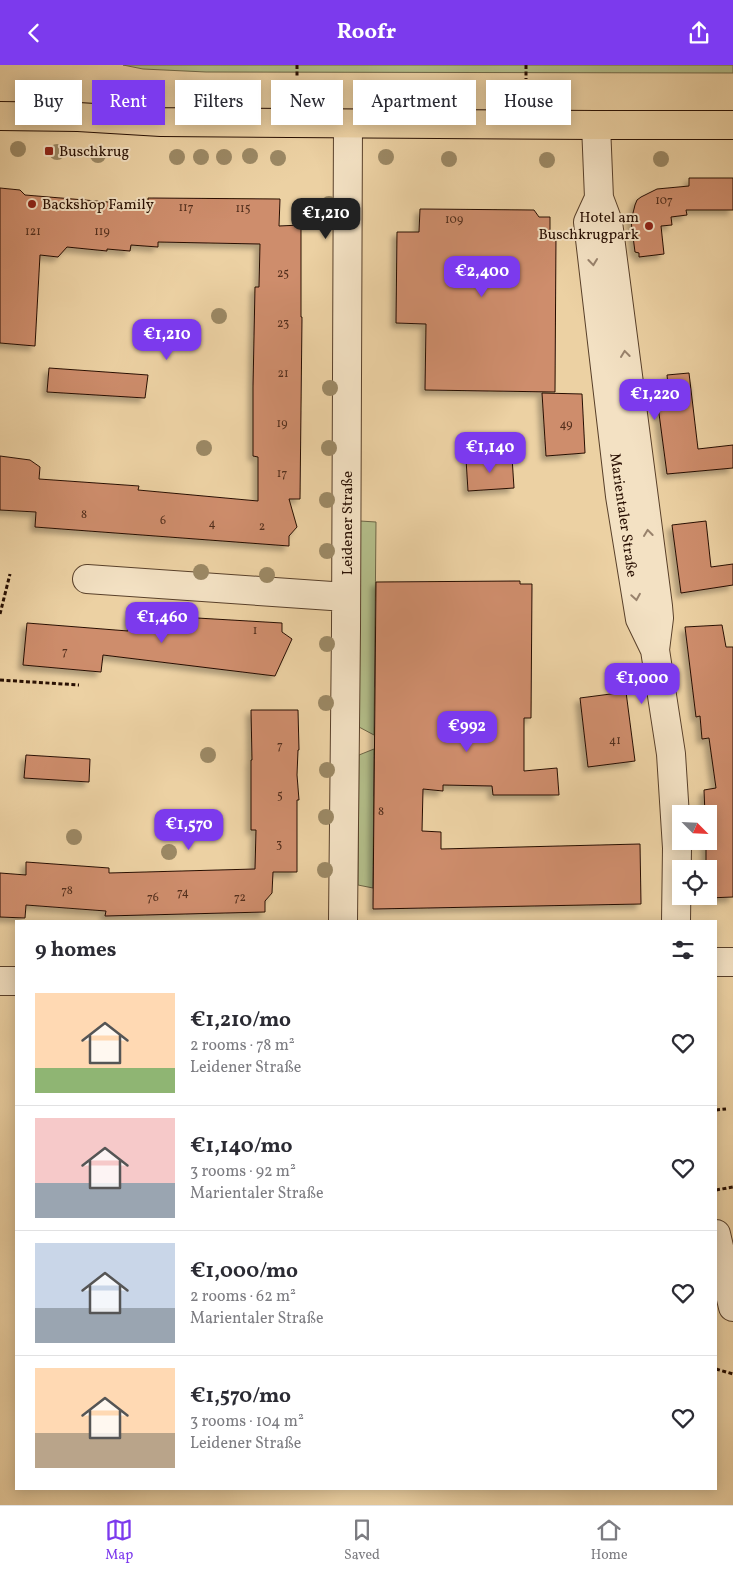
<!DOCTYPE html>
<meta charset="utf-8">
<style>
body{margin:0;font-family:Vollkorn,serif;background:#f7f7f7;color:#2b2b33;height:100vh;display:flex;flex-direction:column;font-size:19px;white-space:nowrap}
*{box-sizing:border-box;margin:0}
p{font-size:16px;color:#7c7c81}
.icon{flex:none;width:28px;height:28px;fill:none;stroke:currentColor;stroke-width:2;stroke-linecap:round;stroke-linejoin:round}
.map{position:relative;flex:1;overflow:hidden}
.side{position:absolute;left:15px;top:855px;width:702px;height:570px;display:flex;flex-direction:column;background:#fff;border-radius:0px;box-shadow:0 2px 12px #0003}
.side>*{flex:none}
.hud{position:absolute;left:15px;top:15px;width:704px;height:45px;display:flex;gap:10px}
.needle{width:32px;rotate:114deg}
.buttons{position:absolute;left:672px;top:740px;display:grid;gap:10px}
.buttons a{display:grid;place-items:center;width:45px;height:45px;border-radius:0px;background:#fff;box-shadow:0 2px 12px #0003;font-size:25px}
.price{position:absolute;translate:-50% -42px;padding:0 11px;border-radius:10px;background:#7c3aed;color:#fff;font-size:16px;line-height:32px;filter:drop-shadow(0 1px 2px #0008)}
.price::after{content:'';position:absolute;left:50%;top:30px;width:15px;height:11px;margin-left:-8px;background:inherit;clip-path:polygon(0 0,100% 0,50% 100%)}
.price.selected{background:#222;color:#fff}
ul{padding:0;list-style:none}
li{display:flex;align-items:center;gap:15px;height:125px;padding:0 20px}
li+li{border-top:1px solid #e1e1e2}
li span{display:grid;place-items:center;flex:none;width:140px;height:100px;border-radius:0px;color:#555}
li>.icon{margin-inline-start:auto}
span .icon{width:60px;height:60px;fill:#fffc;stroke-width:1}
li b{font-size:21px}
h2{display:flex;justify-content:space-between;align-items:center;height:60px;padding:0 20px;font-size:21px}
.pill{padding:0 18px;border-radius:0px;background:#fff;box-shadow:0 2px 12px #0003;font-size:18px;line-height:45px}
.pill.selected{background:#7c3aed;color:#fff}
header{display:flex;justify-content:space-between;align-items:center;height:65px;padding:0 20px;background:#7c3aed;color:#fff;font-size:22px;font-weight:700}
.menu{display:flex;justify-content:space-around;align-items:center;height:70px;border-top:1px solid #e1e1e2;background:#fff;font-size:14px;color:#7c7c81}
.menu a{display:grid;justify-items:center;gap:2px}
.menu .selected{color:#7c3aed}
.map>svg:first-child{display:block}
.green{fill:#b3bd89;stroke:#6e6646}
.building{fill:#ce8d6c;stroke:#280f02;filter:url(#shadow)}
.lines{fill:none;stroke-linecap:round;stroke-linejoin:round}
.minor-casing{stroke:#59402a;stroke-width:30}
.major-casing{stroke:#280f02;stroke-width:30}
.path{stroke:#280f02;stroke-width:3;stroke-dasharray:4 2.5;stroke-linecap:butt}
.minor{stroke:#f3e1c3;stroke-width:28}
.major{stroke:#ecd1a3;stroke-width:28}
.tree{fill:#9b8864}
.oneway{stroke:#98826c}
.poi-dot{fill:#8f2418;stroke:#f3e1c3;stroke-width:2}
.labels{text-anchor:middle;stroke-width:4;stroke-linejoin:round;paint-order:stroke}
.number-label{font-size:12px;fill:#522e1c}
.poi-label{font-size:15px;fill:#280f02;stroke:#f3e1c3;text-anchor:start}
.street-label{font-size:15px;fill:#280f02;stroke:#f3e1c3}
</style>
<header><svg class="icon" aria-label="back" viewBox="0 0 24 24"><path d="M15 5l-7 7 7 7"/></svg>Roofr<svg class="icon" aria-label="share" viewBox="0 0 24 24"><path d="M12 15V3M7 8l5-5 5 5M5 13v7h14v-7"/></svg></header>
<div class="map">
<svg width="733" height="1440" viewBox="0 0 733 1440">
<defs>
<filter id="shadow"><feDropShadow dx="-4.5" dy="4.5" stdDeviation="2.5" flood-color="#0004"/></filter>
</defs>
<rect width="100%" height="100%" fill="#ecd1a3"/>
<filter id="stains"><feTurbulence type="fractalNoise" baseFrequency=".004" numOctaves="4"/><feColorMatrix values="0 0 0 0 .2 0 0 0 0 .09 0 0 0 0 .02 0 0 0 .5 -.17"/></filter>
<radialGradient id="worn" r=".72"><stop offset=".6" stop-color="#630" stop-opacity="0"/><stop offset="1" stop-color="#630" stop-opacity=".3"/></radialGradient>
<path class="green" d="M123,0h610v8l-527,-1 -63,-3z
M360,456l16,1 -2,213 -15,-8z
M374,684l-1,139 -15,-3 1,-130z"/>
<path class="building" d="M689,113h44v32h-47l1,5 -16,2 1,8 -11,1 3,28 -25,3v-4l-4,-1 -4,-31 4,-16 2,-5 4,-3 16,-8 32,-3z
M0,123l20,2 5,5 107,9v-3l16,1v-4l132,1 -1,27 22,-1v92h1l-2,182h-11l8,28 -8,9v10l-254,-19 1,-15 -36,-2v-54l30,4 10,7 -1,12 100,7 -1,4 120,11v-44l-5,-1v-69l2,-100h4l1,-43 -102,-2v5l-27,-2 -1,6 -23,-2v2l-40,-4 -9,10 -18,-2 -5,91 -35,-3z
M420,144l114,1 5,7h11v16h6l-1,159 -130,-2 1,-66 -30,-1 1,-91h22z
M49,303l99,7 -3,23 -98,-6z
M689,308l9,76 35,-4v23l-66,6 -9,-68 12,-1 -3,-30z
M542,328l40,1 3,59 -39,3z
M512,392l2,31 -46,3 -2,-32z
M706,456l5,46 22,-3v21l-52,8 -9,-68z
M520,516v3h12l-1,134h-7v53l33,-3 2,27h-66l-1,-9 -49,-1v6l-20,-2 -1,42 19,1v17l199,-5 1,60 -268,5 3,-327z
M129,547l51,5 102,6v9l10,7 -17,37 -172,-21 -2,17 -78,-7 4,-42 101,8z
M722,560l4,22h7v250l-26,1 2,-2v-27h-3v-28h3v-27h-4l-1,-24 12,-2 -7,-50 -7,1 -2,-23 -4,1 -11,-90z
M626,627l9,69 -47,6 -8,-69z
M251,645h47l1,40h-1l-1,25 2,25h-2v72h-24l-1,21 -7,8v11l-160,4 1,-5 -80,-6 -1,13 -25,-1v-44l26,2v-13l83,6v5l146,-4 1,-39h-5v-70h1z
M26,690l64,4 -1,23 -65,-4z"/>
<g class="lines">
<g class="minor-casing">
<path id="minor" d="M596,60l3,73 9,24 50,384 1,12 -4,32 16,104 6,94 -1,73
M599,133l-11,24 32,274 20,123 15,31
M87,514l259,18
M343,856l3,-292 2,-505
M716,897h17
M0,916h16
M716,1169l17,73"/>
</g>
<g class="major-casing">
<path id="major" d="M0,51l78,1 83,5 435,3h137"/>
</g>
<path class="path" d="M297,0v13
M526,0v14
M0,549l10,-40
M0,615l79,5
M716,1045l10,-1
M716,1125l17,-3
M716,1304l17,5"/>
<use href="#minor" class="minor"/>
<use href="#major" class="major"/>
</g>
<g class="tree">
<circle cx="18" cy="84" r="8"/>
<circle cx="57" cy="87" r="8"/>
<circle cx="98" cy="90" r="8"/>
<circle cx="250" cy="91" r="8"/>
<circle cx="177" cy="92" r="8"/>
<circle cx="201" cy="92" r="8"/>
<circle cx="224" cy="92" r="8"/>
<circle cx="386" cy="92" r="8"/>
<circle cx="278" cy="93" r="8"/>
<circle cx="449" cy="94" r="8"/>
<circle cx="661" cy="94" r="8"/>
<circle cx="547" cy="95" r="8"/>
<circle cx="329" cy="139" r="8"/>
<circle cx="219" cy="251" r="8"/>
<circle cx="330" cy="323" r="8"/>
<circle cx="204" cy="383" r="8"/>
<circle cx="329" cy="383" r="8"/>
<circle cx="327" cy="435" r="8"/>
<circle cx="327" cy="486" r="8"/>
<circle cx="201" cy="507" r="8"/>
<circle cx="267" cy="510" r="8"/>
<circle cx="327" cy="579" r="8"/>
<circle cx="326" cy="638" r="8"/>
<circle cx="208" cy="690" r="8"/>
<circle cx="327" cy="705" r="8"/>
<circle cx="326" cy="752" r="8"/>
<circle cx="74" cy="772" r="8"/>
<circle cx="169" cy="787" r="8"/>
<circle cx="325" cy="805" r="8"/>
</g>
<defs><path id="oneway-chevron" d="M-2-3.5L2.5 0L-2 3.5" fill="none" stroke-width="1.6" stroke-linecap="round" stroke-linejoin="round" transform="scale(1.25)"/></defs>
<g class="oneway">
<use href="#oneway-chevron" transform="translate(593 197) rotate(84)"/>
<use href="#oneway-chevron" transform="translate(625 289) rotate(-97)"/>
<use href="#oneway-chevron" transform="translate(648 468) rotate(-97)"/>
<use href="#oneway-chevron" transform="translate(636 532) rotate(81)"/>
</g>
<g class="poi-dot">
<rect x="44" y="81" width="10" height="10" rx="2.5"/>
<circle cx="32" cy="139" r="5"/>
<circle cx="649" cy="161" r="5"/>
</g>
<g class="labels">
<g class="number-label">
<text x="664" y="139">107</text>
<text x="186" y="146">117</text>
<text x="243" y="147">115</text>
<text x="454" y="158">109</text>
<text x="33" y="170">121</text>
<text x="102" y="170">119</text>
<text x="283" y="212">25</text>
<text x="283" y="262">23</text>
<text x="283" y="312">21</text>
<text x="282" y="362">19</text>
<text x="566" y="363">49</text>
<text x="282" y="412">17</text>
<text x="84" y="453">8</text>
<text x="163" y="459">6</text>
<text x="212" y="462">4</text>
<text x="262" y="465">2</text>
<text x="255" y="569">1</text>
<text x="65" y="590">7</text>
<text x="615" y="679">41</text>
<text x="280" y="684">7</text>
<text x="280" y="734">5</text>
<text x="381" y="750">8</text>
<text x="279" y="783">3</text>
<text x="67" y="829">78</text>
<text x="183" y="831">74</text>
<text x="153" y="836">76</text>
<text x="240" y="836">72</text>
</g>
<g class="poi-label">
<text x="59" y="91">Buschkrug</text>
<text x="42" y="144">Backshop Family</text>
<text x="639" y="157" text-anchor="end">Hotel am<tspan x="639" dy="17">Buschkrugpark</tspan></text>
</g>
<g class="street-label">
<text transform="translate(624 450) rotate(82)" y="5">Marientaler Straße</text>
<text transform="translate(347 458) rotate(-90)" y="5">Leidener Straße</text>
</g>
</g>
<rect width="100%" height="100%" filter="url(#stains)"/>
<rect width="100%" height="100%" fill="url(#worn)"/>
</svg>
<div class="buttons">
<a><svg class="needle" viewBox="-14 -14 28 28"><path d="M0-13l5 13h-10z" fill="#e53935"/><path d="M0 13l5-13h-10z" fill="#7c7c81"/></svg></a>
<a><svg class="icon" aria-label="locate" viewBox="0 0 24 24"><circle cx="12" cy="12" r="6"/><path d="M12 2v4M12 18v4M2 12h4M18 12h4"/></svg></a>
</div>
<b class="price selected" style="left:326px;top:175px">€1,210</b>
<b class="price" style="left:482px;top:233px">€2,400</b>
<b class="price" style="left:167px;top:296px">€1,210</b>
<b class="price" style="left:655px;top:356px">€1,220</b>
<b class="price" style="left:490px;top:409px">€1,140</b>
<b class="price" style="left:162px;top:579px">€1,460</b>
<b class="price" style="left:642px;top:640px">€1,000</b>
<b class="price" style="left:467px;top:688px">€992</b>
<b class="price" style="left:189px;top:786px">€1,570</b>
<div class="hud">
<a class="pill">Buy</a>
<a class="pill selected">Rent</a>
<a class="pill">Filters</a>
<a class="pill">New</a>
<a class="pill">Apartment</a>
<a class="pill">House</a>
</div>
<section class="side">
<h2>9 homes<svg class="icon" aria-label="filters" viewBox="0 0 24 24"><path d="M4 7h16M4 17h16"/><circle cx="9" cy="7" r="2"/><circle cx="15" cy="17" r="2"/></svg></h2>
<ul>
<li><span style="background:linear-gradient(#ffd9b3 75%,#8fb573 0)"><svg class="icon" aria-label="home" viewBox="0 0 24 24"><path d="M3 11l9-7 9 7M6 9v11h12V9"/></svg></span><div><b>€1,210/mo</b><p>2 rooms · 78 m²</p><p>Leidener Straße</p></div><svg class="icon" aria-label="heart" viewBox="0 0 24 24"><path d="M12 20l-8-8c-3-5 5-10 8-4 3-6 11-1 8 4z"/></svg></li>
<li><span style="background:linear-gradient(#f6c9c9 65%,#9aa5b1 0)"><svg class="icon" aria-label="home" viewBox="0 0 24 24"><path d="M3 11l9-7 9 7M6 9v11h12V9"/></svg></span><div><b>€1,140/mo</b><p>3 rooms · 92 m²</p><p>Marientaler Straße</p></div><svg class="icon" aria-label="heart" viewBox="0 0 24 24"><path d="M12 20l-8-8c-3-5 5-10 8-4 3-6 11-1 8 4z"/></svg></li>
<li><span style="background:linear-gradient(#c9d6e8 65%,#9aa5b1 0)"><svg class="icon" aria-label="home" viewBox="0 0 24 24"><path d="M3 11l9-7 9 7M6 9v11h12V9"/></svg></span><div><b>€1,000/mo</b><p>2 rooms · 62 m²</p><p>Marientaler Straße</p></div><svg class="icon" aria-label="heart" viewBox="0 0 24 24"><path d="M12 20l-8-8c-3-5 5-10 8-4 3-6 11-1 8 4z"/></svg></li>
<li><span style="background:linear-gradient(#ffd9b3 65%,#b9a48a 0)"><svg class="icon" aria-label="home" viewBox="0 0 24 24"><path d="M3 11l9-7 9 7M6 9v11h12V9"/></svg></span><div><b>€1,570/mo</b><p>3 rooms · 104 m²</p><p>Leidener Straße</p></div><svg class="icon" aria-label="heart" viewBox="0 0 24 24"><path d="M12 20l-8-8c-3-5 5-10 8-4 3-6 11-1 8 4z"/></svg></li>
</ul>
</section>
</div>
<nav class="menu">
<a class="selected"><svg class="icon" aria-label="map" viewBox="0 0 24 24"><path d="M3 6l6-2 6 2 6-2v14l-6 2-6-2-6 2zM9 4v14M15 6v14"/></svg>Map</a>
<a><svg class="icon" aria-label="saved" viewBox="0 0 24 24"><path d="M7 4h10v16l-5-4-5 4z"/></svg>Saved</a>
<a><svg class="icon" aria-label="home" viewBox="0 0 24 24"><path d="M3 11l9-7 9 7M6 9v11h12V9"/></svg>Home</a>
</nav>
